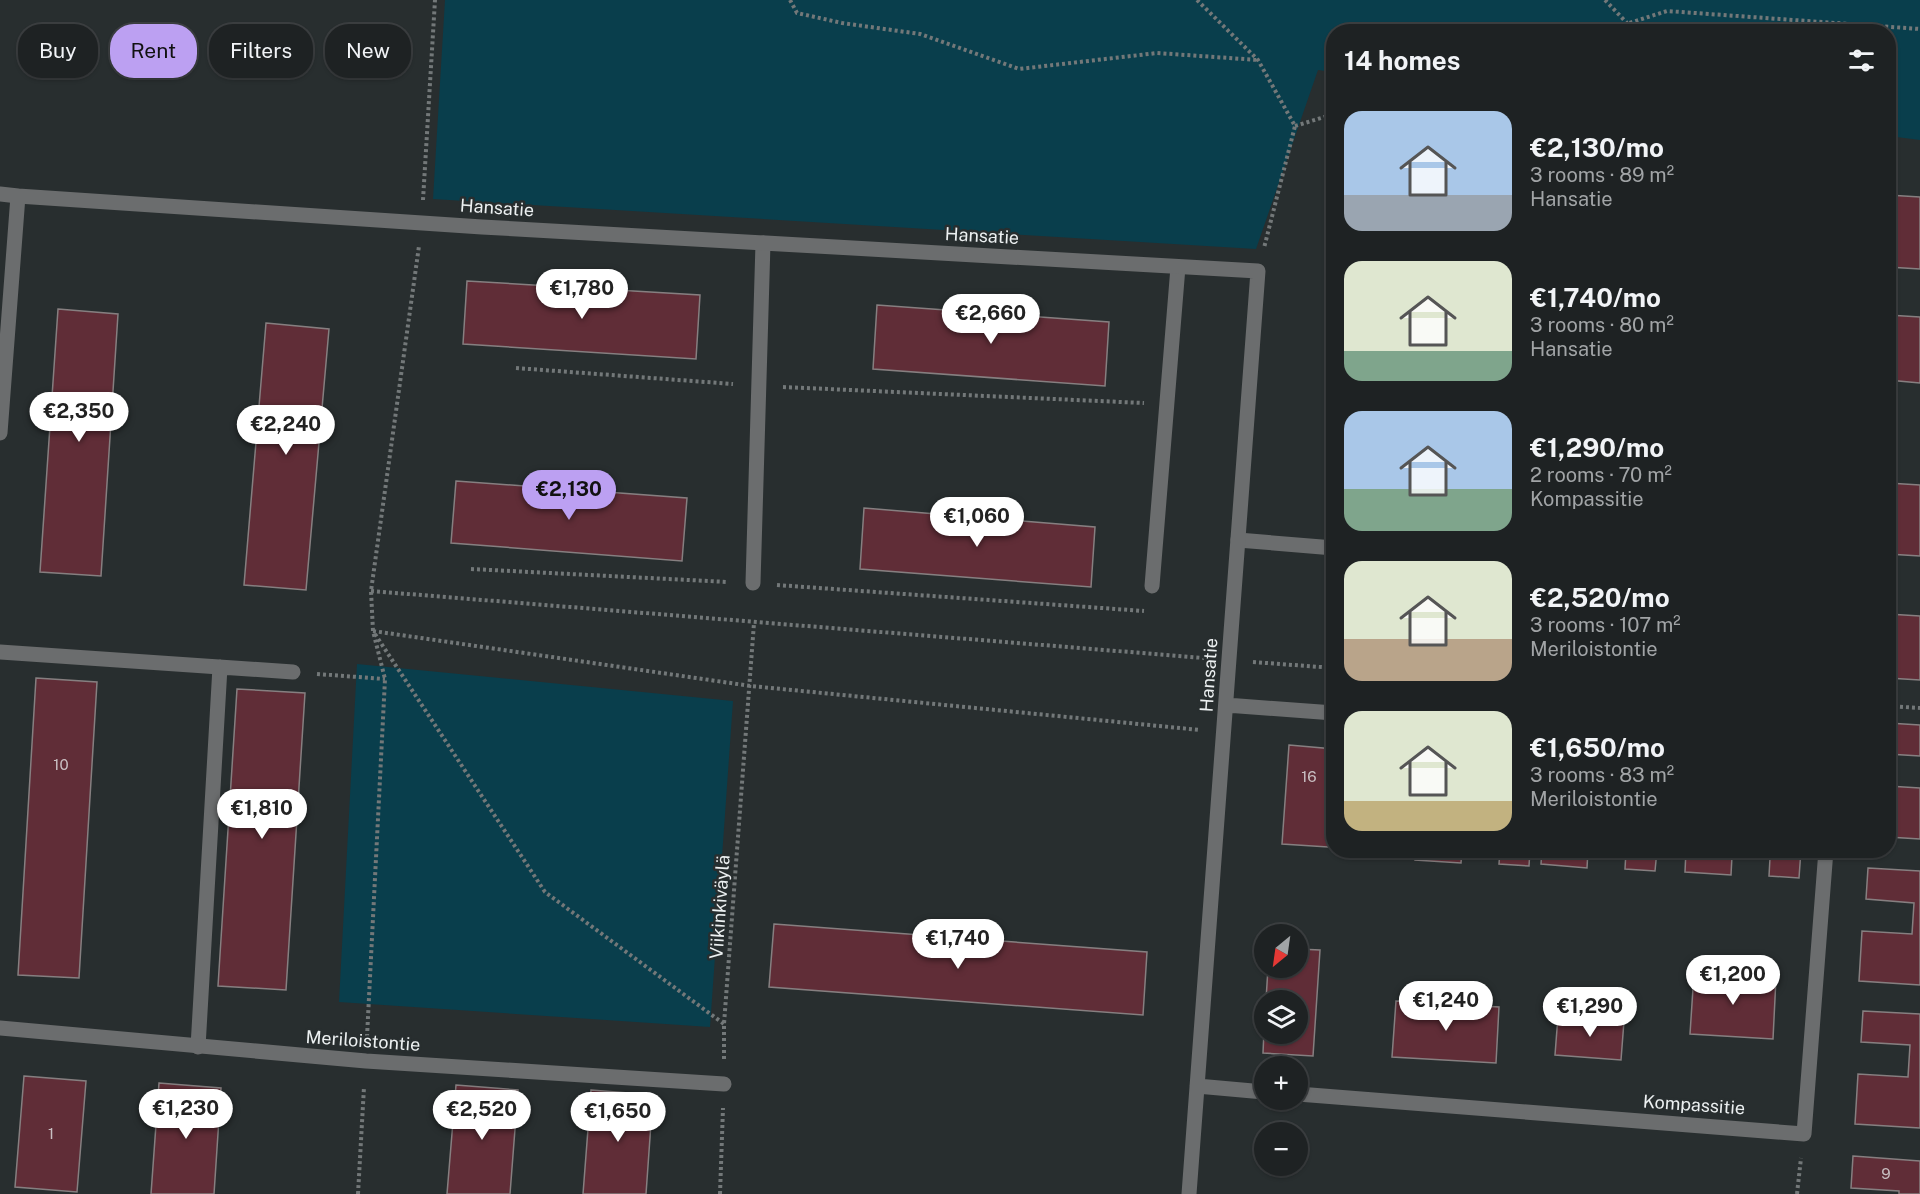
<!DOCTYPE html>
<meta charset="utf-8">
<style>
body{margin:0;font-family:"Public Sans",sans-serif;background:#262a2b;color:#f1f3f6;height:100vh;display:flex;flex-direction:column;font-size:22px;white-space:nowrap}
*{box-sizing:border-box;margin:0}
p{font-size:20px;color:#a1a4a6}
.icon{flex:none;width:33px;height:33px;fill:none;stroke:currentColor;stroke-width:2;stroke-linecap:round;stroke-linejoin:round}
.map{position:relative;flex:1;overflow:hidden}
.side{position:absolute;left:1326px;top:24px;width:570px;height:834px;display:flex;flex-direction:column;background:#1e2223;border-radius:24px;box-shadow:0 2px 4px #0004,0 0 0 2px #3c3f41}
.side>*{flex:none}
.banner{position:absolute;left:18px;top:24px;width:570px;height:54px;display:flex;gap:12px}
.needle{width:39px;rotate:209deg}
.fabs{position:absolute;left:1254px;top:924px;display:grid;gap:12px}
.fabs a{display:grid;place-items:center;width:54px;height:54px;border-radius:50%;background:#1e2223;box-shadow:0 2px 4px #0004,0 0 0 2px #3c3f41;font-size:30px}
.price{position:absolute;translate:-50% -51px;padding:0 14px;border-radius:21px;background:#fff;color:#222;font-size:20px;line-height:39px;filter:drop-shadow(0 2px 3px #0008)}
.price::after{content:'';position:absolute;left:50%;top:36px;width:18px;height:14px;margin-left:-9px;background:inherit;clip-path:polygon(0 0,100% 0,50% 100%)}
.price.current{background:#bca0f2;color:#111}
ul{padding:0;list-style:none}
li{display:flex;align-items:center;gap:18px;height:150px;padding:0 18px}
li span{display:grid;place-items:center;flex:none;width:168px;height:120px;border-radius:18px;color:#555}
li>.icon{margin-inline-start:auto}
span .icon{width:72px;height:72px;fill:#fffc;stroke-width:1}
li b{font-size:26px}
h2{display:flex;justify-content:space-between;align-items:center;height:72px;padding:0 18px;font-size:26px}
.pill{padding:0 21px;border-radius:24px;background:#1e2223;box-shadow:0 2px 4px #0004,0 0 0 2px #3c3f41;font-size:21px;line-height:54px}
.pill.current{background:#bca0f2;color:#111}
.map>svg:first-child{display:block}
.green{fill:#093e4c}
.building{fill:#602d37;stroke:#867f80;stroke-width:1.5}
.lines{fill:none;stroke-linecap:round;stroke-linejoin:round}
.path{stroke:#737879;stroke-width:4;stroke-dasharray:3 3;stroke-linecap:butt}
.service{stroke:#6b6d6e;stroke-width:15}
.minor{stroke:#6b6d6e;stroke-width:15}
.labels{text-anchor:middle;stroke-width:5;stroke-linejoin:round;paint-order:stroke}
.number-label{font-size:15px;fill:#c9bfc2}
.street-label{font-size:18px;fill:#ecf0f1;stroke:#282e2f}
</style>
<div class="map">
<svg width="1920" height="1194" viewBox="0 0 1920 1194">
<rect width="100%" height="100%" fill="#282e2f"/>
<path class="green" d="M445,0h1475v140l-31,-4 -1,-104h-554l-1,40 -15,-2 -62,179 -823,-50z
M357,664l376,37 -23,326 -371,-25z"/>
<path class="building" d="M1888,195l32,2v72l-32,-2z
M467,281l233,14 -4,64 -233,-15z
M877,305l232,17 -4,64 -232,-17z
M58,309l60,5 -17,262 -61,-4z
M1888,315l32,2v66l-32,-3z
M266,323l63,6 -23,261 -62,-5z
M456,481l231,17 -5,63 -231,-18z
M1888,483l32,2v71l-32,-2z
M864,508l231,19 -4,60 -231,-18z
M1888,614l32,2v64l-32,-2z
M36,678l61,4 -18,296 -61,-3z
M237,689l68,4 -19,297 -68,-4z
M1888,723l32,2v31l-32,-2z
M1289,745l45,4 -3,48h3v31h-5l-1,19 -46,-3z
M1888,786l32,2v51l-32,-2z
M1415,850h47l-1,13 -46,-3z
M1500,850h30l-1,16 -30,-2z
M1542,850h46l-1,18 -46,-4z
M1625,850h32l-2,21 -30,-2 1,-18z
M1686,850h115l-2,28 -30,-2 1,-18 -38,-2 -1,19 -46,-3z
M1868,868l52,3v114l-61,-4 3,-50 50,3 2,-31 -48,-4z
M774,924l373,28 -4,63 -374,-28z
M1298,949l22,1 -7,106 -50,-3 1,-22v3h34v-34h-32l2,-32h30z
M1694,973l82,5 -3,61 -83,-5z
M1396,1001l103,6 -3,56 -104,-6z
M1863,1011l57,3v114l-65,-4 3,-50 50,3 2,-32 -49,-3z
M1558,1016l66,5 -3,39 -66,-5z
M24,1076l62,5 -9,111 -62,-5z
M159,1083l62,5 -7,106h-63z
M456,1085l62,5 -8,104h-63z
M591,1090l62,5 -7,99h-63z
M1853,1156l67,5v33h-21v-3l-48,-3z"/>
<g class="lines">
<path class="path" d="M790,0l7,13 45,10 78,11 99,35 138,-16 101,7
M1197,0l61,60 37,66 -31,122
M1605,0l22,23
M1601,32l66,-21 253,18
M1295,126l39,-12
M423,200l12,-200
M516,368l217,16
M783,387l361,16
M471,569l257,13
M777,585l367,26
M371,591l833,67
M373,631l378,55 449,44
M375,634l170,258 179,132
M1253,662l81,6
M317,674l68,5
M1888,706l32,2
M367,1037l18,-358 -12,-48 -2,-40 48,-345
M724,1059v-35l30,-401
M358,1194l6,-107
M720,1194l3,-86
M1797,1194l4,-36"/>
<path class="service" d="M1238,540l96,8
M753,583l10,-340
M1152,586l26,-319
M0,652l293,20
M198,1047l22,-380"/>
<path class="minor" d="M0,194l18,2
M0,433l18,-237 464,31 776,44 -69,923
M1226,705l108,8
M0,1028l366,33 358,23
M1197,1086l67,6
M1298,1094l506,40 22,-284"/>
</g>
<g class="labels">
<g class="number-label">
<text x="61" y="770">10</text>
<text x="1309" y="782">16</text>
<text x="51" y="1139">1</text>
<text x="1886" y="1179">9</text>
</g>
<g class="street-label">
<text transform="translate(497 208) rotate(4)" y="6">Hansatie</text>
<text transform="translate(982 236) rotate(3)" y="6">Hansatie</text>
<text transform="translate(1209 675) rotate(-86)" y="6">Hansatie</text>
<text transform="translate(720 907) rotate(-86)" y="6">Viikinkiväylä</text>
<text transform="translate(363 1041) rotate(4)" y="6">Meriloistontie</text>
<text transform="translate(1694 1105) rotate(4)" y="6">Kompassitie</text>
</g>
</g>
</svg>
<div class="fabs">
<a><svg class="needle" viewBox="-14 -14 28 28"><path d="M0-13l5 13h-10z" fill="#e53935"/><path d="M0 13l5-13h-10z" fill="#a1a4a6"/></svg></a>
<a><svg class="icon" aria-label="layers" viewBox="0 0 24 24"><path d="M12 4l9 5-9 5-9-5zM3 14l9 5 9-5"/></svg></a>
<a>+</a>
<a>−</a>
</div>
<b class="price" style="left:582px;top:320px">€1,780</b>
<b class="price" style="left:991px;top:345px">€2,660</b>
<b class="price" style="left:79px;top:443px">€2,350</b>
<b class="price" style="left:286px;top:456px">€2,240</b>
<b class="price current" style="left:569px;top:521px">€2,130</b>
<b class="price" style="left:977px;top:548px">€1,060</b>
<b class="price" style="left:262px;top:840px">€1,810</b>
<b class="price" style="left:958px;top:970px">€1,740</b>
<b class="price" style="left:1733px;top:1006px">€1,200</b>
<b class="price" style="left:1446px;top:1032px">€1,240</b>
<b class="price" style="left:1590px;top:1038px">€1,290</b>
<b class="price" style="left:186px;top:1140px">€1,230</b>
<b class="price" style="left:482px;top:1141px">€2,520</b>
<b class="price" style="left:618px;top:1143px">€1,650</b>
<div class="banner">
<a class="pill">Buy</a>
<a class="pill current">Rent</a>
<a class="pill">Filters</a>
<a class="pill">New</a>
</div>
<section class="side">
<h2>14 homes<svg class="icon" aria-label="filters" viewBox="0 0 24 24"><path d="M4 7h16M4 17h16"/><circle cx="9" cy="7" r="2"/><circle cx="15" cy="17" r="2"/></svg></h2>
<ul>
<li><span style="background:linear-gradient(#a9c7e8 70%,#9aa5b1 0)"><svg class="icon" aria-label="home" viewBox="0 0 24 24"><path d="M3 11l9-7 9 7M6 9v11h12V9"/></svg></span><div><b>€2,130/mo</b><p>3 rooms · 89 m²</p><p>Hansatie</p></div></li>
<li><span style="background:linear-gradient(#dfe7d0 75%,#7fa58c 0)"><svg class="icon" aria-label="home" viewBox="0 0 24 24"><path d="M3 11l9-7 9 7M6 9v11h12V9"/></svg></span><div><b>€1,740/mo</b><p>3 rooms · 80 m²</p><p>Hansatie</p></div></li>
<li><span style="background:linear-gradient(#a9c7e8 65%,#7fa58c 0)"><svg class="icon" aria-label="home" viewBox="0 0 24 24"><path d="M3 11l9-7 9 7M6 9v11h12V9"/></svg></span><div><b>€1,290/mo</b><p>2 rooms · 70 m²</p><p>Kompassitie</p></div></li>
<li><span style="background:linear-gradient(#dfe7d0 65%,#b9a48a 0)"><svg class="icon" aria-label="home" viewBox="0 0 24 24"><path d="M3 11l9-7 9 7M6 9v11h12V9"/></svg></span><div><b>€2,520/mo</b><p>3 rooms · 107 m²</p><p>Meriloistontie</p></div></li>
<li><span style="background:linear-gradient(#dfe7d0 75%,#c2b280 0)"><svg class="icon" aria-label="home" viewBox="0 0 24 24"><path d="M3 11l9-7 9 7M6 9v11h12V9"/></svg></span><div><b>€1,650/mo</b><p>3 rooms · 83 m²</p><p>Meriloistontie</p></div></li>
</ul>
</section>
</div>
